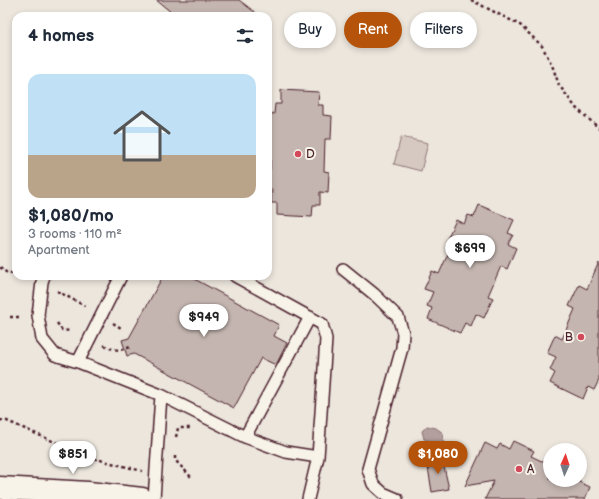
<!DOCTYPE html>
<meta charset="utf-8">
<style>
body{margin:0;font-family:"Balsamiq Sans",sans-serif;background:#f2f2f3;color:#1f2937;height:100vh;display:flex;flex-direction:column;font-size:15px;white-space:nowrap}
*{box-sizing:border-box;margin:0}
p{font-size:13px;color:#747a83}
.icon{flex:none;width:22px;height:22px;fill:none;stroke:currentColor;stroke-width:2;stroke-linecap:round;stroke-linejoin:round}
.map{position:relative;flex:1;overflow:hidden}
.sheet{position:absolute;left:12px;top:12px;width:260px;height:268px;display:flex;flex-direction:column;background:#fff;border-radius:12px;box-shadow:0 2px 6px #0003}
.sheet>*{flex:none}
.hud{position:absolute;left:284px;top:12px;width:255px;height:36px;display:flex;gap:8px}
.needle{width:26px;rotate:3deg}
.buttons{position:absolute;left:543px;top:443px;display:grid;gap:8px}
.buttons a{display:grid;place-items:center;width:44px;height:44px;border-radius:50%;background:#fff;box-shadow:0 2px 6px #0003;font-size:20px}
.price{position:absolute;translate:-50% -34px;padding:0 9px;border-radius:14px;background:#fff;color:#222;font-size:13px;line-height:26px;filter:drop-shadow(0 1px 2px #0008)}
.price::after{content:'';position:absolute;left:50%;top:24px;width:12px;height:9px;margin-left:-6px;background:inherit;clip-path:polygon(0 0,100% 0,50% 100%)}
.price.selected{background:#b45309;color:#fff}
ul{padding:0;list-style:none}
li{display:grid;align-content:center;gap:8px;height:212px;padding:0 16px}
li span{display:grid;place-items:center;height:124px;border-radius:12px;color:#555}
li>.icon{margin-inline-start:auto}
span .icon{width:72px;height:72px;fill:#fffc;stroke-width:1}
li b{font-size:17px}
h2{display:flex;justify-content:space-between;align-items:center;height:48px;padding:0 16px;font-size:17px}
.pill{padding:0 14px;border-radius:18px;background:#fff;box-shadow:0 2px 6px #0003;font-size:14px;line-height:36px}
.pill.selected{background:#b45309;color:#fff}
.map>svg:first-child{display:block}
.green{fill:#d5c9c2;stroke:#907476}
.water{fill:#b39f9d;stroke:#896c6f}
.building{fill:#c4b5b0;stroke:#4a1f2b}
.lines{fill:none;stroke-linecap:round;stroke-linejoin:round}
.service-casing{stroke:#4a1f2b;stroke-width:14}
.tertiary-casing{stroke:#4a1f2b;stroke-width:25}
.path{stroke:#4a1f2b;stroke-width:2.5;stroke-dasharray:3 3;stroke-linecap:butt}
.service{stroke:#f7f3e8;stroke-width:11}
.tertiary{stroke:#f7f3e8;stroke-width:22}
.poi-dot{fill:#d1495b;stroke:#f7f3e8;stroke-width:1.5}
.labels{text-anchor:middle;stroke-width:4;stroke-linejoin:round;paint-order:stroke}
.poi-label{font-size:12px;fill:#4a1f2b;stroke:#f7f3e8;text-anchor:start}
</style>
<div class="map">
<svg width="599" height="499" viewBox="0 0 599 499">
<rect width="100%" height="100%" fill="#ece6dd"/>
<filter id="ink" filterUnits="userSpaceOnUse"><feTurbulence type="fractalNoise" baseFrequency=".025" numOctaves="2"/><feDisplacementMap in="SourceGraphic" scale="8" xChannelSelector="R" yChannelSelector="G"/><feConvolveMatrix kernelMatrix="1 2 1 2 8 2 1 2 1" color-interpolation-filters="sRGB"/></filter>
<g filter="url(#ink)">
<path class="green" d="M401,137l27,6 -7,28 -27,-7z"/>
<path class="water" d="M427,426l9,2 7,5 1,11 -2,5h-6l-6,-8 -6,-2 -2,-8z"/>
<path class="building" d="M156,0h83l21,16h-84z
M281,90l38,2 -1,13h5v10l9,1 -1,23h-6l-1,32 5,1 -1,21 -8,-1v13h-7l-1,12 -35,-2v-12h-6l1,-14h-4v-20h2l1,-32h-3v-24l6,1 1,-10h6z
M479,205l35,15 -6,13 5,2 -5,9 8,4 -9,21 -6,-3 -13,30 5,2 -9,20 -8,-4 -5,12 -6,-3 -5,10 -32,-14 4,-11 -5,-2 6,-14 -9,-3 8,-18 7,3 13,-29 -6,-4 10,-21 8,4 4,-9 6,2z
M599,262v118l-5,10 -6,-3 -5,12 -33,-16 5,-10 -5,-3 6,-13 -9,-4 8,-18 7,4 13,-30 -6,-3 10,-21 8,4z
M163,276h26l90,49 -5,11 13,7 -11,22 -15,-7 -27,50 -100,-54 -7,2 -5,-16 7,-2z
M513,441l21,10 -3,5 19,9v15h30l-1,2 11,5 -5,12h-100l9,-18 -29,5 20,-43 12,6 3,-5 9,5z
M442,458l7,31 -17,3 -5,-31z"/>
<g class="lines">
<g class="service-casing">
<path id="service" d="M343,269l31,25 24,23 5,16 -1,15 -34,121 5,15 10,9 14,6
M44,276l-2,6 -4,33 4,24 13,16 23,7 83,33 84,42 41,15 32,5
M235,276l87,48 4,15 -8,118 -10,42
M78,362l43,-86
M245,437l65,-120
M154,499l7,-104"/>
</g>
<g class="tertiary-casing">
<path id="tertiary" d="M0,488l88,5 54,6"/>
</g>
<path class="path" d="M471,0l49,25 22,21 10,19 7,20 17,23 23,20
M0,267l7,6h9
M57,291l28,15
M10,317h12
M57,323l5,7 9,1
M113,323l8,5
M104,345c9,6 19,6 28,1
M0,420l7,1 82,36 53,14
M176,437l2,-9h12
M175,456v4l16,17"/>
<use href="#service" class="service"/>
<use href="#tertiary" class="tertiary"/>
</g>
</g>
<g class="poi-dot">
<circle cx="298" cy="154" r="4"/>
<circle cx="581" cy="337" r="4"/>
<circle cx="519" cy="469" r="4"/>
</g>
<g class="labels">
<g class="poi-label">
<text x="306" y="158">D</text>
<text x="573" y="341" text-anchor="end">B</text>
<text x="527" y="473">A</text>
</g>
</g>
</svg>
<div class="buttons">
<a><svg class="needle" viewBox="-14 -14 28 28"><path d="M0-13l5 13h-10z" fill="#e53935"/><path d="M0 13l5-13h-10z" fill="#747a83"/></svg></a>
</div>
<b class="price" style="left:470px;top:269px">$699</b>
<b class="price" style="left:204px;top:338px">$949</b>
<b class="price" style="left:73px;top:475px">$851</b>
<b class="price selected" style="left:438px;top:475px">$1,080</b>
<div class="hud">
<a class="pill">Buy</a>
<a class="pill selected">Rent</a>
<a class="pill">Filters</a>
</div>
<section class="sheet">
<h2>4 homes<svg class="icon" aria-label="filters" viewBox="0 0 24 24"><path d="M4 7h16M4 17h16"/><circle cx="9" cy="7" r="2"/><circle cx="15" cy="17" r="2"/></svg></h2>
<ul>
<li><span style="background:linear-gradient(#bfe0f5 65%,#b9a48a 0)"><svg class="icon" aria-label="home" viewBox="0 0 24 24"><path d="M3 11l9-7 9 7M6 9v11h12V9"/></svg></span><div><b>$1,080/mo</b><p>3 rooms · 110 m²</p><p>Apartment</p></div></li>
</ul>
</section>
</div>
